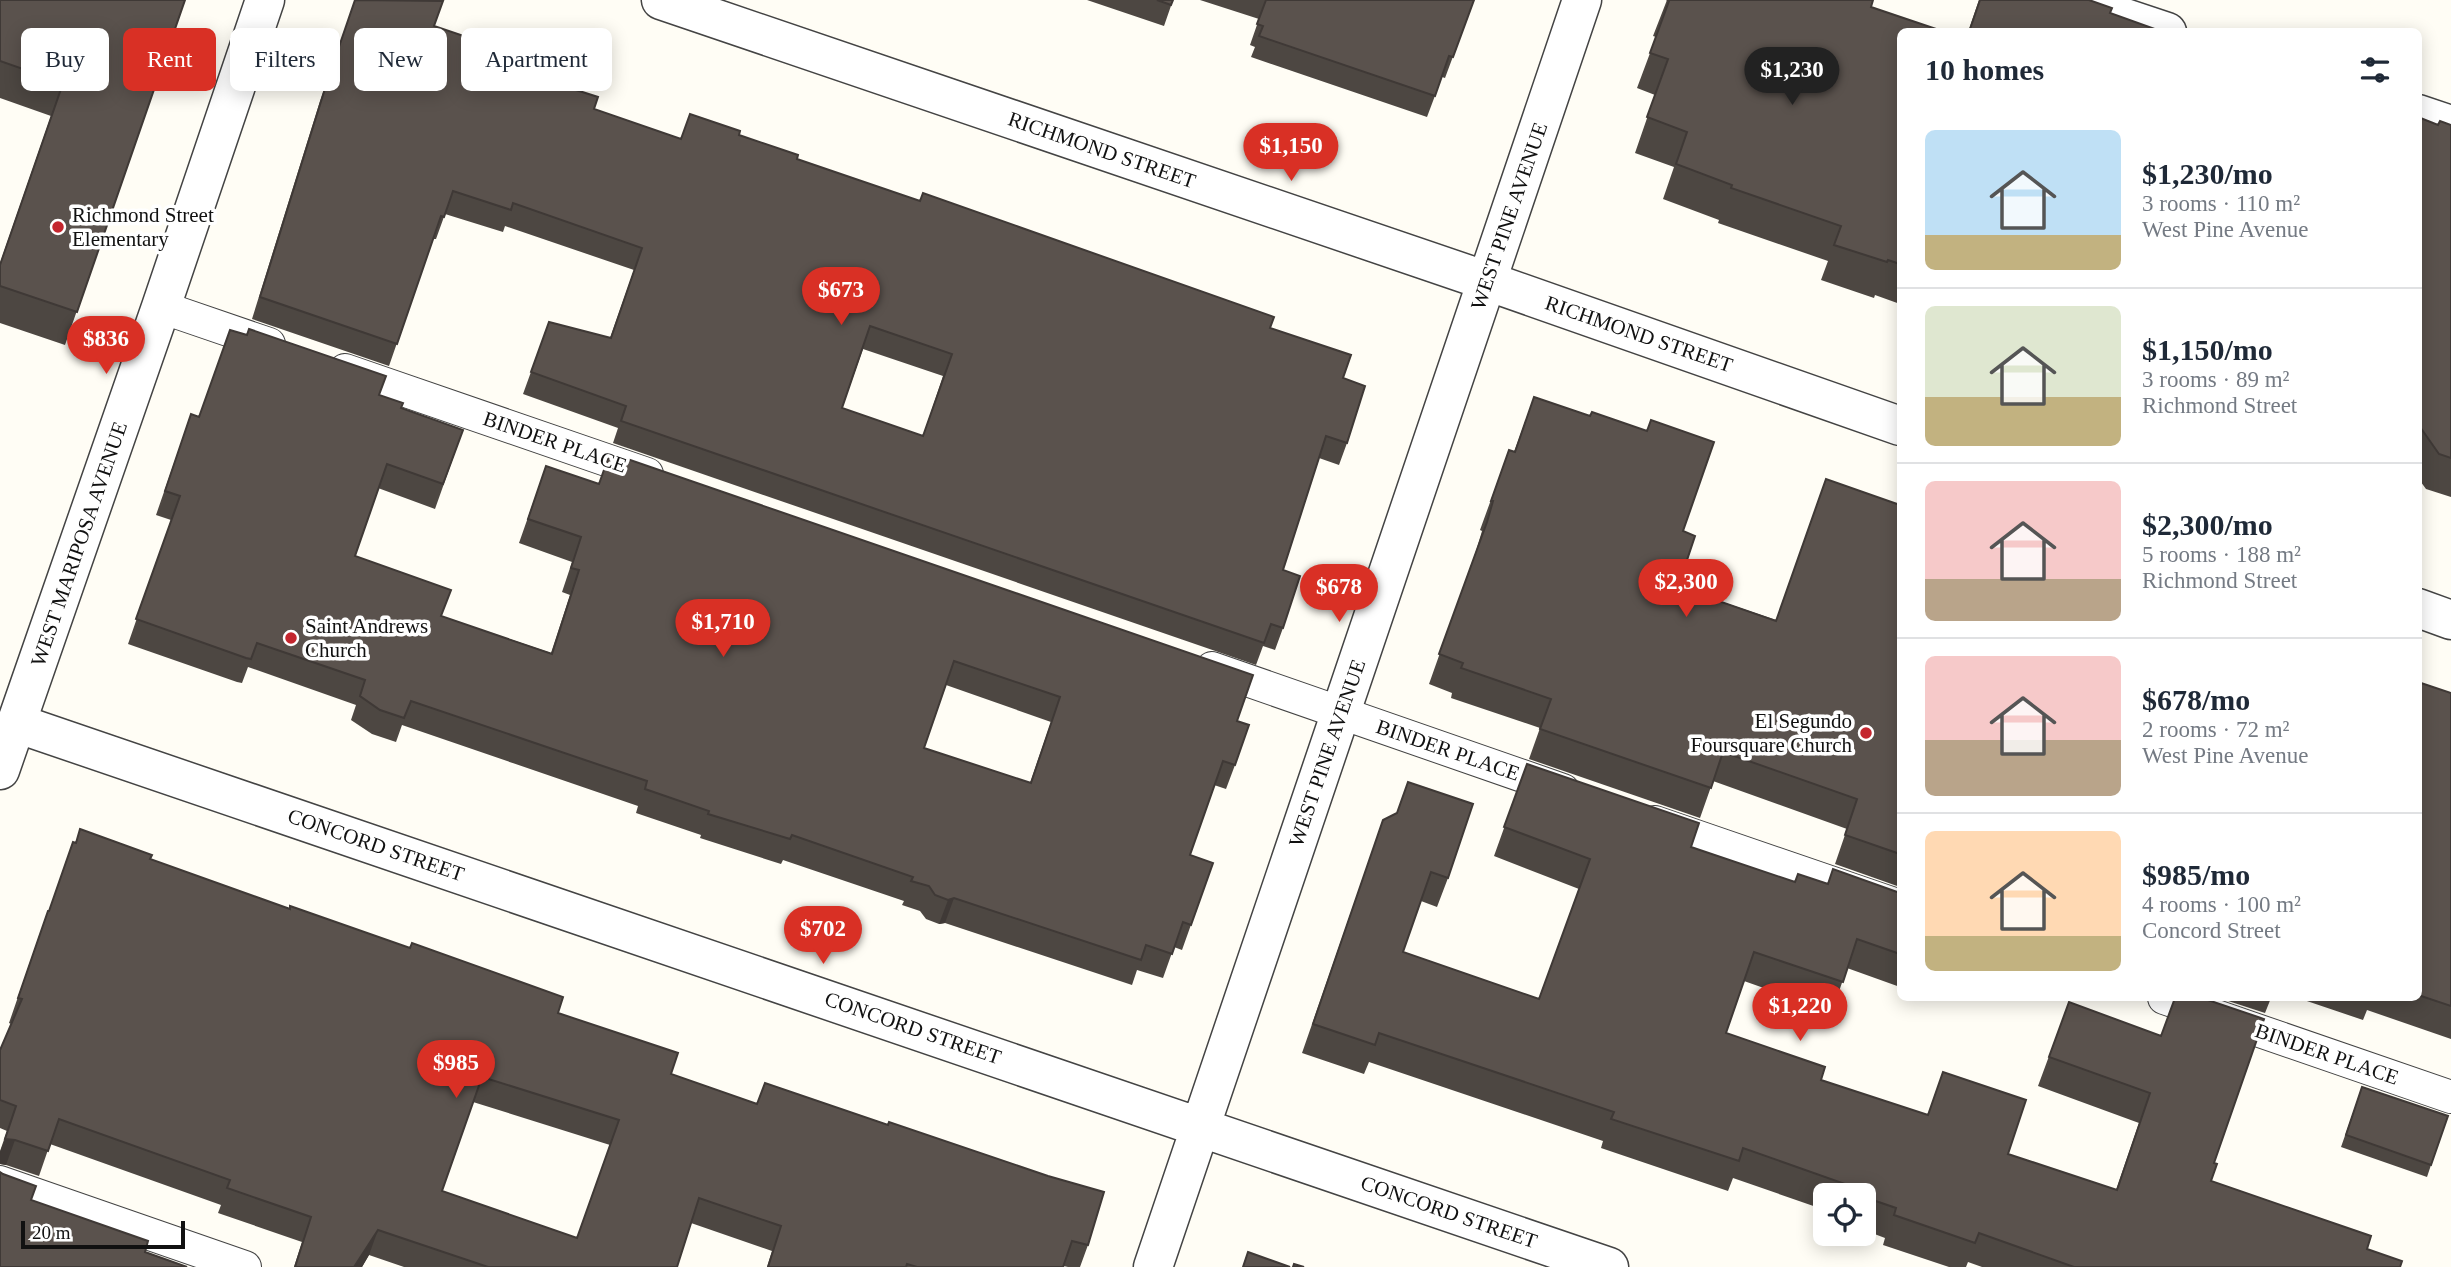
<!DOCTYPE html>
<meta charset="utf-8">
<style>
body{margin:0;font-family:Georgia,serif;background:#f6f6f7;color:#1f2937;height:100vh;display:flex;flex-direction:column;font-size:26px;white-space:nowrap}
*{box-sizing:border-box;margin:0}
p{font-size:23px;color:#747a83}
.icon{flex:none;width:38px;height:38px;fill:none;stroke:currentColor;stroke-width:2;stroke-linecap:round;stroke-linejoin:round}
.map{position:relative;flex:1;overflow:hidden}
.drawer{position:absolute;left:1897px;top:28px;width:525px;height:973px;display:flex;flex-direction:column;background:#fff;border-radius:10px;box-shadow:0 4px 18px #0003}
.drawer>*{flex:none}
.guide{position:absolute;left:21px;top:28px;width:665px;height:63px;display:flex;gap:14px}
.tools{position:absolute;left:1813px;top:1183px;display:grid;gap:14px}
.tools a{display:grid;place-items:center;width:63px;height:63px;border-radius:10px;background:#fff;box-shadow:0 4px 18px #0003;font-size:35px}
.scale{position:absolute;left:21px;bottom:18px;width:164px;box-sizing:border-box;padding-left:7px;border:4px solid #111;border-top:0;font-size:19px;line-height:24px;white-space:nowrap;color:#111;-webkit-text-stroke:5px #fff;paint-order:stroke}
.price{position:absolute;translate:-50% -60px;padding:0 16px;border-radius:24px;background:#d93025;color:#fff;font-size:23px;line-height:46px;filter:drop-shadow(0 2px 4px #0008)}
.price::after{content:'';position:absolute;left:50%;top:42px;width:21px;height:16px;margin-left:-10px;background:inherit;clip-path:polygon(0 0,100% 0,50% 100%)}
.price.selected{background:#222;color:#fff}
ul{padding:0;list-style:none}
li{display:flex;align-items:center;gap:21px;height:175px;padding:0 28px}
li+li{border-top:2px solid #e0e1e3}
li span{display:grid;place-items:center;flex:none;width:196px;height:140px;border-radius:10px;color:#555}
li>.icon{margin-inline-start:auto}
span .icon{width:84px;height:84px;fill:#fffc;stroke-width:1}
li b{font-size:30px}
h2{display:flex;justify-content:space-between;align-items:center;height:84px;padding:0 28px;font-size:30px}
.chip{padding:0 24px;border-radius:10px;background:#fff;box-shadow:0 4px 18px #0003;font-size:24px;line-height:63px}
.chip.selected{background:#d93025;color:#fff}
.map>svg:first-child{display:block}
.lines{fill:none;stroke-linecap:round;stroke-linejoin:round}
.service-casing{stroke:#444;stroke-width:34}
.minor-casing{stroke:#444;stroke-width:41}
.tertiary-casing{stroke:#444;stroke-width:41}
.service{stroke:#fff;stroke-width:32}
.minor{stroke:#fff;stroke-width:38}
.tertiary{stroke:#fff;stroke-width:38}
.wall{fill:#4d4742;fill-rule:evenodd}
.shaded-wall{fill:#3f3936}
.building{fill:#5a524d;stroke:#3f3936;stroke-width:2;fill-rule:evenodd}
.poi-dot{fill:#c4262e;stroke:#fff;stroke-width:2.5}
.labels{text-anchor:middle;stroke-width:7;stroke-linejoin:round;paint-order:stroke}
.street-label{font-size:21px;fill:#111;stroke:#fff}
.poi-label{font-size:21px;fill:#111;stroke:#fff;text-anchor:start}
</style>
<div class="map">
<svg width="2451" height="1267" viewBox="0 0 2451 1267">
<rect width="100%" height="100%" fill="#fffdf5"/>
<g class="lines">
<g class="service-casing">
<path id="service" d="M161,307l108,37
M345,370l302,104
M1212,668l351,122
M1655,822l245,84
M2164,998l287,99
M0,1182l245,85"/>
</g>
<g class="minor-casing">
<path id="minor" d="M661,0l826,281 413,145
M2071,0l96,32
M2418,114l33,11
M2418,608l33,12
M16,723l1593,544
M1153,1267l429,-1267"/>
</g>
<g class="tertiary-casing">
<path id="tertiary" d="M0,770l161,-463 104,-307"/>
</g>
<use href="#service" class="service"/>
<use href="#minor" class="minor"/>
<use href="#tertiary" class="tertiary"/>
</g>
<path class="wall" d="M0,0h185l-120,345 -65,-22v-60l51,-147 -51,-18z
M355,0l79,26 51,35 109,48 87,30 58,-4 58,24 473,169 73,50 4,65 -8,22 -20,-7 -36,112v58l-8,22 -12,-4 -7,19 -643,-222 5,-15 -95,-34 26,-72 61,16 24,-68 -129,-44 -2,6 -58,-18 -9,25h-3l-44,127 -137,-47 68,-218zM863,349l80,27 -20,60 -81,-28z
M1087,0h86l-9,26z
M1200,0h274l-29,78 -3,-1 -15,40 -176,-60 4,-10 -5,-2 9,-26z
M1667,0l204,7 29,25v272l-25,-9 -1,3 -53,-18 7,-19 -110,-38 1,-3 -56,-21 11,-32 -39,-14 20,-58 -18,-7 19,-51 -3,-1z
M1979,0h110l21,13 53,19h-195z
M2418,117l20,8h13v372l-25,-8 -8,-11z
M379,395l22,13 62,22 -28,79 -57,-21 -23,68 86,60 110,37 19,-58 -8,-3 10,-30 -53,-19 27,-77 691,255 -2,44 -9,24 -12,-4 -24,70 23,8 -31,87 -8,-3 -11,31 -26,-8 -5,15 -187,-62 -6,1 -13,-5 -6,-8 -18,-6 2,-4 -121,-41 -2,4 -81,-26 1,-3 -65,-22 2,-7 -236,-81 -6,17 -24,-8 -21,-14 5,-15 -108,-38 -6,16 -5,-1 -109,-38 43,-124 -15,-5 35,-101 8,3zM946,685l105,37 -21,61 -106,-35z
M1534,397l149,134 -5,56 98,33 124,-115v382l-65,-23 12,-35 -134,-48 -13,37 -171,-59 11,-31 -89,-30 1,-5 -23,-9 47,-133 6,-20 -2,-1 29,-80 5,2z
M2418,682l33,11v346l-84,-29 -4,10 -65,-22h120z
M1527,764l164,83 104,35 33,1 72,10v94l-53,-19 -15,44 -88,-31 -18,52 95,47 107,35 15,-43 65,82 108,36 23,-67 -101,-37 31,-84 145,161 -3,18 156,68 33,18h-418l-14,-5 -2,5h-17l-66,-22 2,-7 -21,-8v-35h-39v15l-92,-32 -5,13 -127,-43 2,-7 -234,-79 -5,12 -62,-21 81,-233 65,58 -11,29 -16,-6 -18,51 136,47 40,-110 -85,-33z
M150,859l408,154 113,61 417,171 -8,22h-12l-5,-1v1h-296l5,-16 -81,-28 -14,44h-273l-35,-12 -7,12h-68l8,-25 -84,-29 3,-8 -171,-61 -11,32 -33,-11 -6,-1v-13l7,-20 -7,-3v-78l11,-26 -2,-1 30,-87 10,-25zM473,1102l137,43 -33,93 -135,-47z
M2219,998h52l-6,15z
M2362,1087l69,78 -4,12 -86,-30z"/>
<path class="shaded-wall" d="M954,898l-9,25 -6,1 9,-24z
M5,1139l10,1 -9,25 -6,-1v-12z
M378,1230l-9,25 -7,12h-8z"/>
<path class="building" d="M0,0h185l-108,312 -77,-26v-21l63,-182 -63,-22z
M355,0l88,1 -9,25 56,19 -5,16 113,36 -4,12 87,30 9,-25 50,17 -1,4 59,20 -1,4 123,42 3,-8 351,124 -4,11 81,27 -8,23 22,8 -18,57 -21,-7 -43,134 17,6 -17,52 -12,-4 -7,19 -643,-222 5,-15 -95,-34 18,-50 62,16 31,-90 -129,-45 -2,7 -58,-19 -9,26 -3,-1 -44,128 -137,-47 68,-218zM870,326l82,28 -29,82 -81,-28z
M1157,0h16l-2,5z
M1266,0h208l-21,57 -4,-1 -14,40 -176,-60 4,-10 -6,-2z
M1667,0h206l-2,7 74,25h-45v232l-12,-4 -1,2 -53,-17 7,-19 -110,-38 1,-3 -56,-21 11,-32 -40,-15 21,-58 -18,-6 19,-52z
M1980,0h109l23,8 -2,5 53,19h-194z
M2418,117l20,8 2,-4 11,4v333l-12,-4 -21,-30z
M249,329l137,47 -7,19 24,8 -2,5 62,22 -20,54 -56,-20 -32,92 96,34 -10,26 111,38 27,-84 -8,-2 10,-31 -53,-18 18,-53 53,18 11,-31 643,222 -16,46 12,4 -14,40 -12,-4 -33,94 23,8 -22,62 -8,-3 -11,32 -26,-9 -5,15 -187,-62 -6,2 -13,-5 -6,-9 -18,-5 2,-4 -121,-42 -2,4 -82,-25 1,-3 -64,-22 2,-8 -236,-80 -7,17 -24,-8 -20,-14 5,-16 -108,-37 -6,16 -5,-1 -110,-39 44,-123 -15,-5 26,-77 8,3 31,-87 17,5zM954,661l106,36 -29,86 -107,-35z
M1534,397l56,19 2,-4 55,19 4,-11 63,22 -31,89 12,5 -17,51 98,34 50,-142 74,26v349l-55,-19 12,-36 -134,-47 -12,36 -171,-59 11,-30 -90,-31 2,-5 -24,-9 48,-132 6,-21h-2l18,-51 6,2z
M2418,682l33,11v313l-33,-11z
M1527,764l172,59 -8,24 104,35 3,-8 30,10 5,-15 67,24v61l-43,-15 -14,43 -89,-30 -28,81 99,34 -4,13 107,35 15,-43 83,28 -18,54 109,36 33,-97 -101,-36 20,-55 92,34 14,-38h27l62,21 -50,144 3,1 -6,17 160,55 -4,13 35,12 -2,6h-326l-95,-34 -4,10 -81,-28 2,-7 -32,-11v-2h-6l-12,-4 2,-6 -105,-37 -4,13 -128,-42 3,-7 -235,-79 -4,12 -62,-21 70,-204 14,-7 11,-31 65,22 -25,74 -17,-6 -28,80 136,47 51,-140 -86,-32z
M80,829l72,26 -2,4 140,50v-3l120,42 2,-5 151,54 -5,16 120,40 -7,21 86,30 8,-21 123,42 1,-3 159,54 56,16 -16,53 -16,-4 -9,26h-146l-10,-3 -1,3h-138l13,-41 -82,-28 -22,69h-189l-110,-37 -24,37h-59l16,-50 -84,-29 3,-8 -171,-61 -11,32 -33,-11 -10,-1 11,-33 -16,-6v-50l22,-51 -4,-1 30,-87h1l24,-69 3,1zM482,1077l137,43 -42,118 -135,-47z
M2362,1087l86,29 -17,49 -85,-30z
M0,1172l3,2 33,12 -5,14 117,41 -3,11 42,15h-187z
M1248,1252l42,15h-47z
M1294,1264l10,3h-11z"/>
<g class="poi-dot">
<circle cx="58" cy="227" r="7"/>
<circle cx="291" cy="638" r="7"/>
<circle cx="1866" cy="733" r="7"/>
</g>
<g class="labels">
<g class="street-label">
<text transform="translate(1102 150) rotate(19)" y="7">RICHMOND STREET</text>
<text transform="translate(1509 216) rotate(-71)" y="7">WEST PINE AVENUE</text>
<text transform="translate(1639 334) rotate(19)" y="7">RICHMOND STREET</text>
<text transform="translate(555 442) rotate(19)" y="7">BINDER PLACE</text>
<text transform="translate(79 544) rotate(-71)" y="7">WEST MARIPOSA AVENUE</text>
<text transform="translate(1448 750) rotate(19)" y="7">BINDER PLACE</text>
<text transform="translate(1327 753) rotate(-71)" y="7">WEST PINE AVENUE</text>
<text transform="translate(376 845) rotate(19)" y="7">CONCORD STREET</text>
<text transform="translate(913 1028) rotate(19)" y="7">CONCORD STREET</text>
<text transform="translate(2327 1054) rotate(19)" y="7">BINDER PLACE</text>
<text transform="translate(1449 1212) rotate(19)" y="7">CONCORD STREET</text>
</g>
<g class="poi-label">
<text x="72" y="222">Richmond Street<tspan x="72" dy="24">Elementary</tspan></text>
<text x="305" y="633">Saint Andrews<tspan x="305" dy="24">Church</tspan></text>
<text x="1852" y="728" text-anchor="end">El Segundo<tspan x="1852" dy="24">Foursquare Church</tspan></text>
</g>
</g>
</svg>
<div class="tools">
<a><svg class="icon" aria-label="locate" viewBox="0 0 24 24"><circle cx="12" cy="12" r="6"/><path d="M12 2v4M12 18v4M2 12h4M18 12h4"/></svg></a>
</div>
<div class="scale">20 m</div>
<b class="price selected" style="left:1792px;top:107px">$1,230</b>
<b class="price" style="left:1291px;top:183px">$1,150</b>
<b class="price" style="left:841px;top:327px">$673</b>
<b class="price" style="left:106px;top:376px">$836</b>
<b class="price" style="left:1686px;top:619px">$2,300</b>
<b class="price" style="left:1339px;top:624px">$678</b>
<b class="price" style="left:723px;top:659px">$1,710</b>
<b class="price" style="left:823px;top:966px">$702</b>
<b class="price" style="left:1800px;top:1043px">$1,220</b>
<b class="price" style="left:456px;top:1100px">$985</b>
<div class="guide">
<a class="chip">Buy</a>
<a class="chip selected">Rent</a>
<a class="chip">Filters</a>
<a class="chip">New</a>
<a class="chip">Apartment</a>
</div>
<section class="drawer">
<h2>10 homes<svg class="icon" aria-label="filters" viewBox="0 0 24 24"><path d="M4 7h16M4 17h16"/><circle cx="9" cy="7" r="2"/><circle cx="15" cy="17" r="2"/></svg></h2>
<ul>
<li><span style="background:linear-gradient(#bfe0f5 75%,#c2b280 0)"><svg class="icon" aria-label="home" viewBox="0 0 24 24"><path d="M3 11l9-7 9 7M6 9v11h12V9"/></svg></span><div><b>$1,230/mo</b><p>3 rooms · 110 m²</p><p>West Pine Avenue</p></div></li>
<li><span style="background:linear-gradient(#dfe7d0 65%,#c2b280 0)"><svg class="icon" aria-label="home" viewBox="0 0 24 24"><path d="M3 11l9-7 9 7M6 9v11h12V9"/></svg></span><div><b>$1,150/mo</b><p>3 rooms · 89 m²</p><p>Richmond Street</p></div></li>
<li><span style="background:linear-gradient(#f6c9c9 70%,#b9a48a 0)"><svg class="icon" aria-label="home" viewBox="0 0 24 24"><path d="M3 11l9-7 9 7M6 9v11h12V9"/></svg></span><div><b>$2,300/mo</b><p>5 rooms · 188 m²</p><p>Richmond Street</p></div></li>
<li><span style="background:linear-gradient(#f6c9c9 60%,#b9a48a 0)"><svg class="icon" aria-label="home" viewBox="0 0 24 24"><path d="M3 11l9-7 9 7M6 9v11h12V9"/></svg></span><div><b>$678/mo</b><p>2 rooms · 72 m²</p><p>West Pine Avenue</p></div></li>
<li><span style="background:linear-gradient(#ffd9b3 75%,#c2b280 0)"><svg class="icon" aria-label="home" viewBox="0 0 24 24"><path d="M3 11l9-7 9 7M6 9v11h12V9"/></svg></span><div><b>$985/mo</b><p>4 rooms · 100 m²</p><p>Concord Street</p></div></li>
</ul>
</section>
</div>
